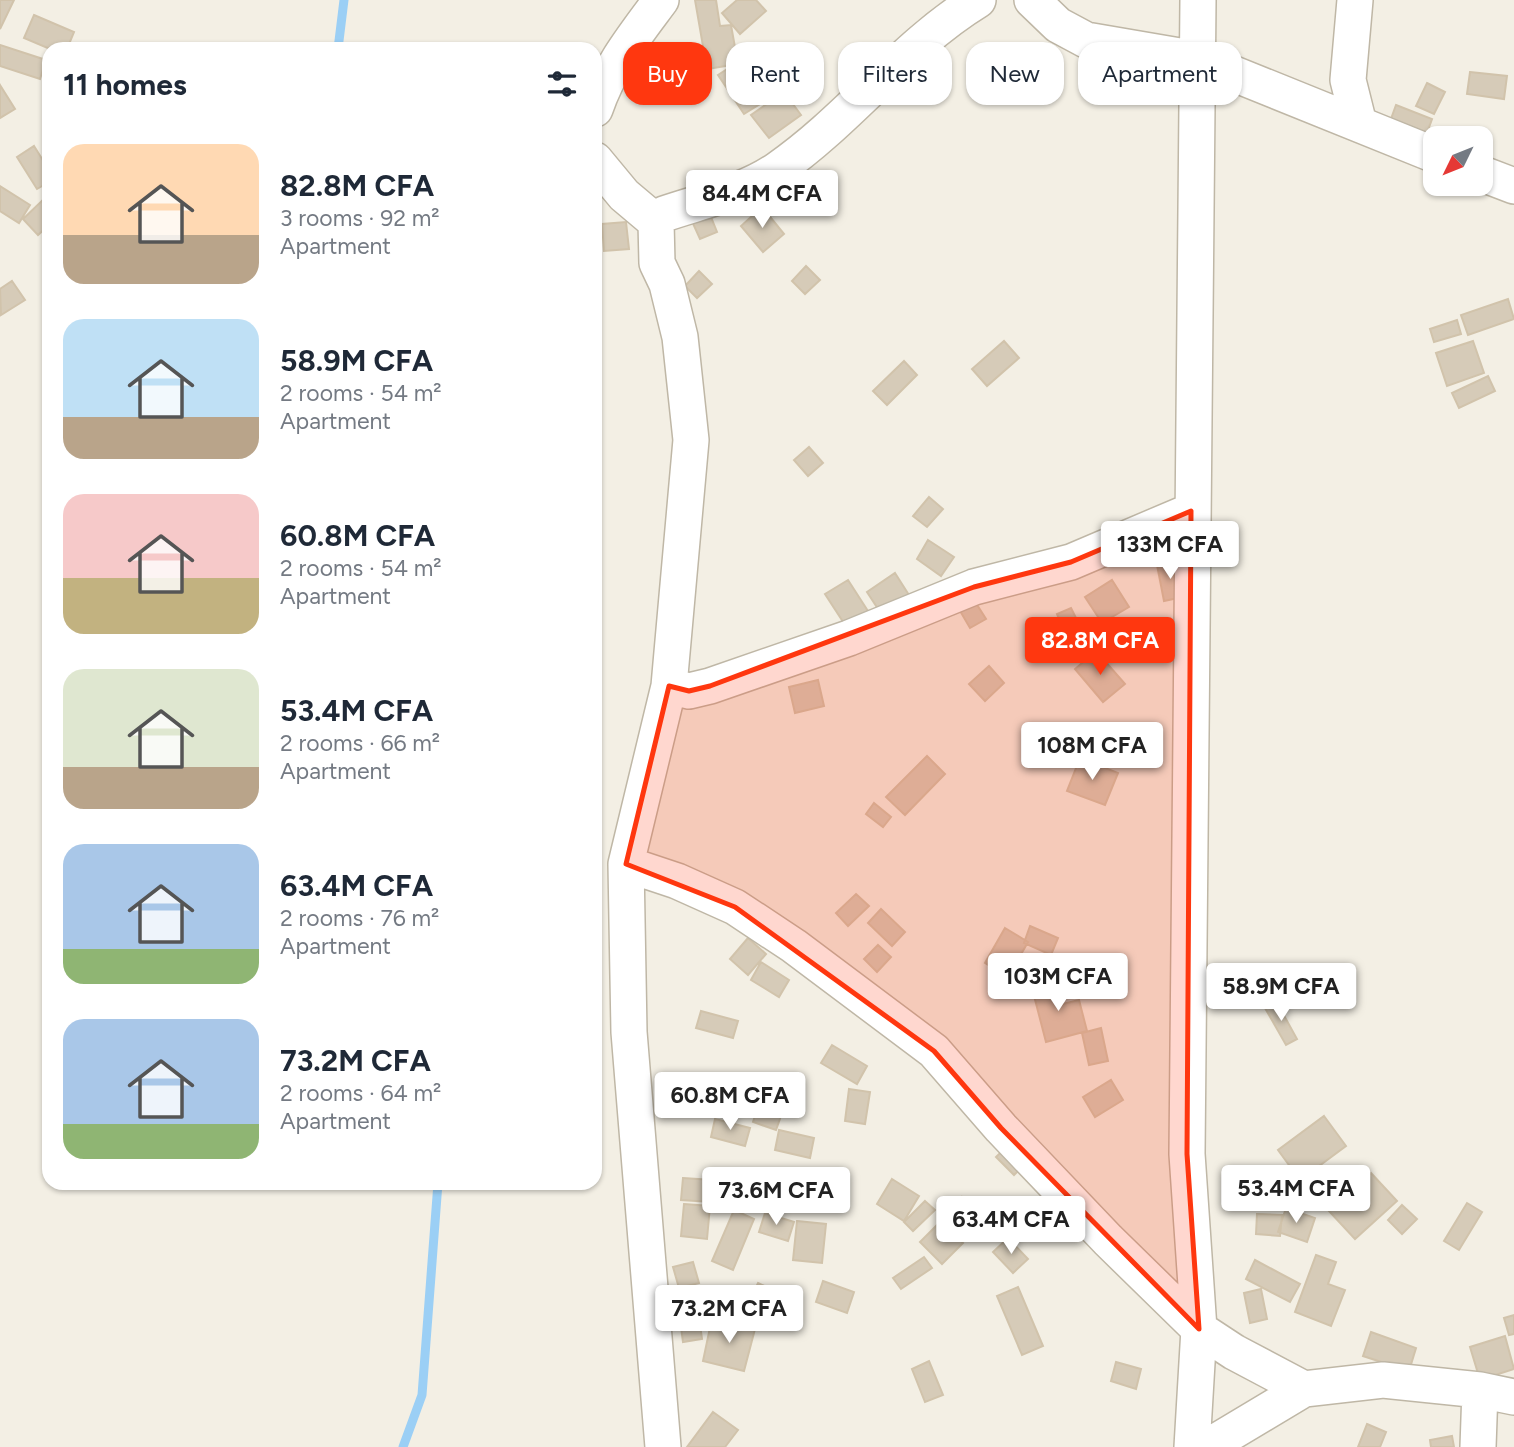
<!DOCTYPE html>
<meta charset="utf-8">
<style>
body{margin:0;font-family:Figtree,sans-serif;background:#f2f2f3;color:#1f2937;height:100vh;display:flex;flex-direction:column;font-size:26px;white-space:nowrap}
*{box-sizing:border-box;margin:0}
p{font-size:23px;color:#747a83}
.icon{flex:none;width:38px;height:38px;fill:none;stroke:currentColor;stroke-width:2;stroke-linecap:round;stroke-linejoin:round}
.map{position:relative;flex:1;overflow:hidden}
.panel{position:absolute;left:42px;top:42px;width:560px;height:1148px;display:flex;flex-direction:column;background:#fff;border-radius:21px;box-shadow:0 2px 5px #0004}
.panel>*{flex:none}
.banner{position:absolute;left:623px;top:42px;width:665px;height:63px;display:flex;gap:14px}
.needle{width:46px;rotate:227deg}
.tools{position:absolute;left:1423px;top:126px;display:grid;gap:14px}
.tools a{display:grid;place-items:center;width:70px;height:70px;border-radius:14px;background:#fff;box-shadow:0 2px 5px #0004;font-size:35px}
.price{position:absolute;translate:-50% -60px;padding:0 16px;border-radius:7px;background:#fff;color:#222;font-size:23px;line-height:46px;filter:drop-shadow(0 2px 4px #0008)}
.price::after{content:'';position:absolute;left:50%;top:42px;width:21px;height:16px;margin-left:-10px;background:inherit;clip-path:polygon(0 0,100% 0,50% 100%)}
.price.on{background:#ff370f;color:#fff}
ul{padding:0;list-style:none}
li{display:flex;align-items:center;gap:21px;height:175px;padding:0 21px}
li span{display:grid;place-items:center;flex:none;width:196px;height:140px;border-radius:21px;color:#555}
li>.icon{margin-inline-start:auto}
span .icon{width:84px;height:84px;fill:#fffc;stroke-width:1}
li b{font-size:30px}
h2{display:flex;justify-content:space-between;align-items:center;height:84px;padding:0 21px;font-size:30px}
.pill{padding:0 24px;border-radius:21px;background:#fff;box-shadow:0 2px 5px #0004;font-size:24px;line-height:63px}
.pill.on{background:#ff370f;color:#fff}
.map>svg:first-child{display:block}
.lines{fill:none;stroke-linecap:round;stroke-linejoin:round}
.stream{stroke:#9bcff5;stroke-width:9}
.building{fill:#d6cbb8;stroke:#d1c3ab;stroke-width:2}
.street-casing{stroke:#bfb7a6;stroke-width:38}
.street{stroke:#fff;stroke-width:35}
.marked{fill:#ff370f;fill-opacity:0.2;stroke:#ff370f;stroke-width:5;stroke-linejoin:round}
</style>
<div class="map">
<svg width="1514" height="1447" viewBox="0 0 1514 1447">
<rect width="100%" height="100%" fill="#f3efe4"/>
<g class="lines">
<path class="stream" d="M338,49l6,-49
M403,1447l19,-52 16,-212"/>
</g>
<path class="building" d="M0,0h14l-14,29z
M695,0h21l4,26 11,-1 7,39 -31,5z
M737,0h19l10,11 -26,23 -18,-21z
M34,15l40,17 -7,17h-17l-26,-11z
M766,44l26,40 -48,30 -26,-39z
M0,45l46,15 -6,19 -40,-13z
M1470,72l37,4 -3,23 -37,-5z
M1427,83l18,9 -11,22 -18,-8z
M0,85l15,24 -15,9z
M784,92l17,23 -32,23 -18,-23z
M1396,105l36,14 -9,25 -36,-14z
M34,146l15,24v12l-12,7 -20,-32z
M787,168l20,23 -24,22 -21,-24z
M0,186l30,19 -11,18 -19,-12z
M49,194v31l-11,10 -15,-16z
M762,207l22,27 -21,18 -22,-26z
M709,212l8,20 -17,7 -9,-20z
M626,222l3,27 -25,2 -2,-27z
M806,266l14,14 -15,14 -13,-13z
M699,271l13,13 -15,14 -12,-12z
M12,281l13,19 -24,15 -1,-26z
M1508,299l6,20 -46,16 -7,-20z
M1457,320l4,14 -27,8 -4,-13z
M1004,341l15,17 -32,28 -15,-17z
M1473,341l11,32 -37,13 -11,-33z
M904,361l13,14 -30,30 -14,-14z
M1488,376l7,15 -36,17 -7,-15z
M809,447l14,16 -15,13 -14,-16z
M929,497l14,12 -16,18 -14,-11z
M928,540l26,17 -13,19 -24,-17z
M1176,561l7,36 -19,4 -7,-36z
M895,573l19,30 -28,18 -19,-29z
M848,580l27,42 -22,15 -28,-43z
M1112,580l17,27 -27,16 -17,-26z
M974,600l12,19 -16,9 -11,-19z
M1071,608l9,18 -15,7 -8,-19z
M1096,651l29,33 -22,18 -28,-33z
M989,666l15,17 -19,18 -16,-17z
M818,680l6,26 -29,7 -6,-26z
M1120,730l35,13 -6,19 -36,-13z
M927,756l18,18 -40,41 -19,-18z
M1080,758l38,15 -13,32 -38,-14z
M874,803l17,14 -8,10 -17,-13z
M856,894l13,12 -21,20 -12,-13z
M881,909l24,23 -13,14 -24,-23z
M1030,926l28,12 -7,17 -27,-12z
M1005,928l23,14 -20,35 -23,-14z
M748,938l18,16 -18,21 -18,-16z
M878,945l13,12 -14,15 -13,-13z
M761,962l28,18 -10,17 -28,-17z
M1057,982l6,22 16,-4 8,31 -41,11 -14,-54z
M1276,1001l21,38 -11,6 -21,-37z
M701,1011l37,10 -5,17 -37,-10z
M1101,1028l7,33 -19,4 -7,-32z
M832,1045l35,21 -10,18 -36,-21z
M1111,1080l12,20 -28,17 -12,-20z
M849,1089l21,3 -5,32 -20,-3z
M759,1104l23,9 -6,17 -23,-8z
M1324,1116l22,30 -46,34 -22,-30z
M715,1119l35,9 -5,18 -34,-9z
M779,1130l35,8 -4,20 -35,-8z
M1015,1139l17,18 -18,18 -18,-18z
M1371,1173l26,28 -42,38 -26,-28z
M683,1178l29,2 -1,22 -30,-2z
M892,1179l27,17 -15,25 -27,-17z
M962,1197l20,15 -13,18 -21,-15z
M925,1201l10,9 -22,21 -9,-9z
M1467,1203l15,9 -23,38 -15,-9z
M684,1204l26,2 -3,33 -26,-3z
M1402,1205l15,14 -15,15 -14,-14z
M1286,1208l29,10 -8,24 -29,-10z
M734,1210l20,9 -21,51 -21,-9z
M765,1213l29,9 -6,19 -29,-9z
M1257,1214l25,1 -2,21 -24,-2z
M797,1221l29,3 -4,39 -29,-3z
M941,1221l22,22 -21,21 -22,-22z
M1008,1238l20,21 -15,14 -20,-21z
M1316,1255l20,7 -8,22 17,6 -14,36 -36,-14z
M924,1257l8,11 -31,21 -8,-11z
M1255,1260l45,24 -10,18 -44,-23z
M693,1262l6,21 -20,5 -6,-21z
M823,1281l31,11 -7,21 -31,-11z
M758,1283l22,10 -15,32 -22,-10z
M1018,1287l25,59 -21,9 -25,-59z
M1261,1289l6,30 -17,4 -6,-30z
M697,1303l5,36 -19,3 -5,-37z
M1514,1315v19l-5,1 -5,-17z
M712,1318l43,11 -11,42 -41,-10z
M1371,1332l45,16 -7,23 -46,-15z
M1505,1336l9,33 -34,11 -10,-33z
M929,1361l14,34 -18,7 -13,-33z
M1116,1362l25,7 -5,20 -25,-8z
M713,1412l25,18 -13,17h-38z
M1367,1424l19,8 -6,15h-22z
M1452,1436l2,11h-23l-1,-7z"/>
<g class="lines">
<g class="street-casing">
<path id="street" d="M1032,0l26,25 28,15 111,19 238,96
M1355,0l-7,80 11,44
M595,109c14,-42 40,-74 66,-109
M595,160l29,35 32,27
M1480,173l34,13
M669,686l20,5 21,-5 139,-48 125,-51 97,-25 120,-51
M626,864l51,17 58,26 59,39 140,105 67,77 107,112 91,89 35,23 70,37
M663,1447l-34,-415 -3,-168 43,-178 22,-246 -11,-103 -13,-53 -10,-21 -1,-41 8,-8c38,-13 81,-22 114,-45 72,-50 125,-123 200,-169
M1192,1447l7,-118 -12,-175 11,-1154
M1207,1447l97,-58 79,-9 97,10 34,7
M1478,1447l2,-57"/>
</g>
<use href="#street" class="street"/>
</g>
<path class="marked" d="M1191,511l-4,643 12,175 -198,-201 -67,-77 -199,-144 -109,-43 43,-178 20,5 21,-5 264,-99 97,-25z"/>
</svg>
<div class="tools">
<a><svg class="needle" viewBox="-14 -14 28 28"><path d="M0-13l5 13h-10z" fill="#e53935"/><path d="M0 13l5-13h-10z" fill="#747a83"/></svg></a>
</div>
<b class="price" style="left:762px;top:230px">84.4M CFA</b>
<b class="price" style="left:1170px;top:581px">133M CFA</b>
<b class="price on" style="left:1100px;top:677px">82.8M CFA</b>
<b class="price" style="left:1092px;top:782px">108M CFA</b>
<b class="price" style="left:1058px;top:1013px">103M CFA</b>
<b class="price" style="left:1281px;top:1023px">58.9M CFA</b>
<b class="price" style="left:730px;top:1132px">60.8M CFA</b>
<b class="price" style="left:1296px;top:1225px">53.4M CFA</b>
<b class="price" style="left:776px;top:1227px">73.6M CFA</b>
<b class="price" style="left:1011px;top:1256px">63.4M CFA</b>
<b class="price" style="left:729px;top:1345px">73.2M CFA</b>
<div class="banner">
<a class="pill on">Buy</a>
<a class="pill">Rent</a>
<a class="pill">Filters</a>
<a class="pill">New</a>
<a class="pill">Apartment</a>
</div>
<section class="panel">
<h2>11 homes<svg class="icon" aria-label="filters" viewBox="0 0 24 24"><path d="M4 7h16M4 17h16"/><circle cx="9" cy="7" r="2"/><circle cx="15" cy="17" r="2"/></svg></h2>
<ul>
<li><span style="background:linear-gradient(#ffd9b3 65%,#b9a48a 0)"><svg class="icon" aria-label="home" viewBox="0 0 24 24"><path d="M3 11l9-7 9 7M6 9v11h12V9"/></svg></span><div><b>82.8M CFA</b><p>3 rooms · 92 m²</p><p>Apartment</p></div></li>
<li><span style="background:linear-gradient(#bfe0f5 70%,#b9a48a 0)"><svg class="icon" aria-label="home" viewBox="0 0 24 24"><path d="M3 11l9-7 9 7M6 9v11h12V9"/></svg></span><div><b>58.9M CFA</b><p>2 rooms · 54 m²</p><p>Apartment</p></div></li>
<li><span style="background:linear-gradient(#f6c9c9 60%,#c2b280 0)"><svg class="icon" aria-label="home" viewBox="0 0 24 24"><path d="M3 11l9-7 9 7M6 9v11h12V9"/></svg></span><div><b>60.8M CFA</b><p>2 rooms · 54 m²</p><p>Apartment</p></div></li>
<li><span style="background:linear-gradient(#dfe7d0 70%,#b9a48a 0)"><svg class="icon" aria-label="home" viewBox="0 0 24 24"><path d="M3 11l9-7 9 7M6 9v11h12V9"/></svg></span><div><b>53.4M CFA</b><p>2 rooms · 66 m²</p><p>Apartment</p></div></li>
<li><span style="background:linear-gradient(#a9c7e8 75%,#8fb573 0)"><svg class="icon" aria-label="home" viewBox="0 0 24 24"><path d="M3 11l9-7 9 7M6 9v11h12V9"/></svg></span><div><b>63.4M CFA</b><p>2 rooms · 76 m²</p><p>Apartment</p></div></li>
<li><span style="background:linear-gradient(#a9c7e8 75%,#8fb573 0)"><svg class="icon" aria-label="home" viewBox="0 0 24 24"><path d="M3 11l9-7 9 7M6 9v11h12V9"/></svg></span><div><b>73.2M CFA</b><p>2 rooms · 64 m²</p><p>Apartment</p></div></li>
</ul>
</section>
</div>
